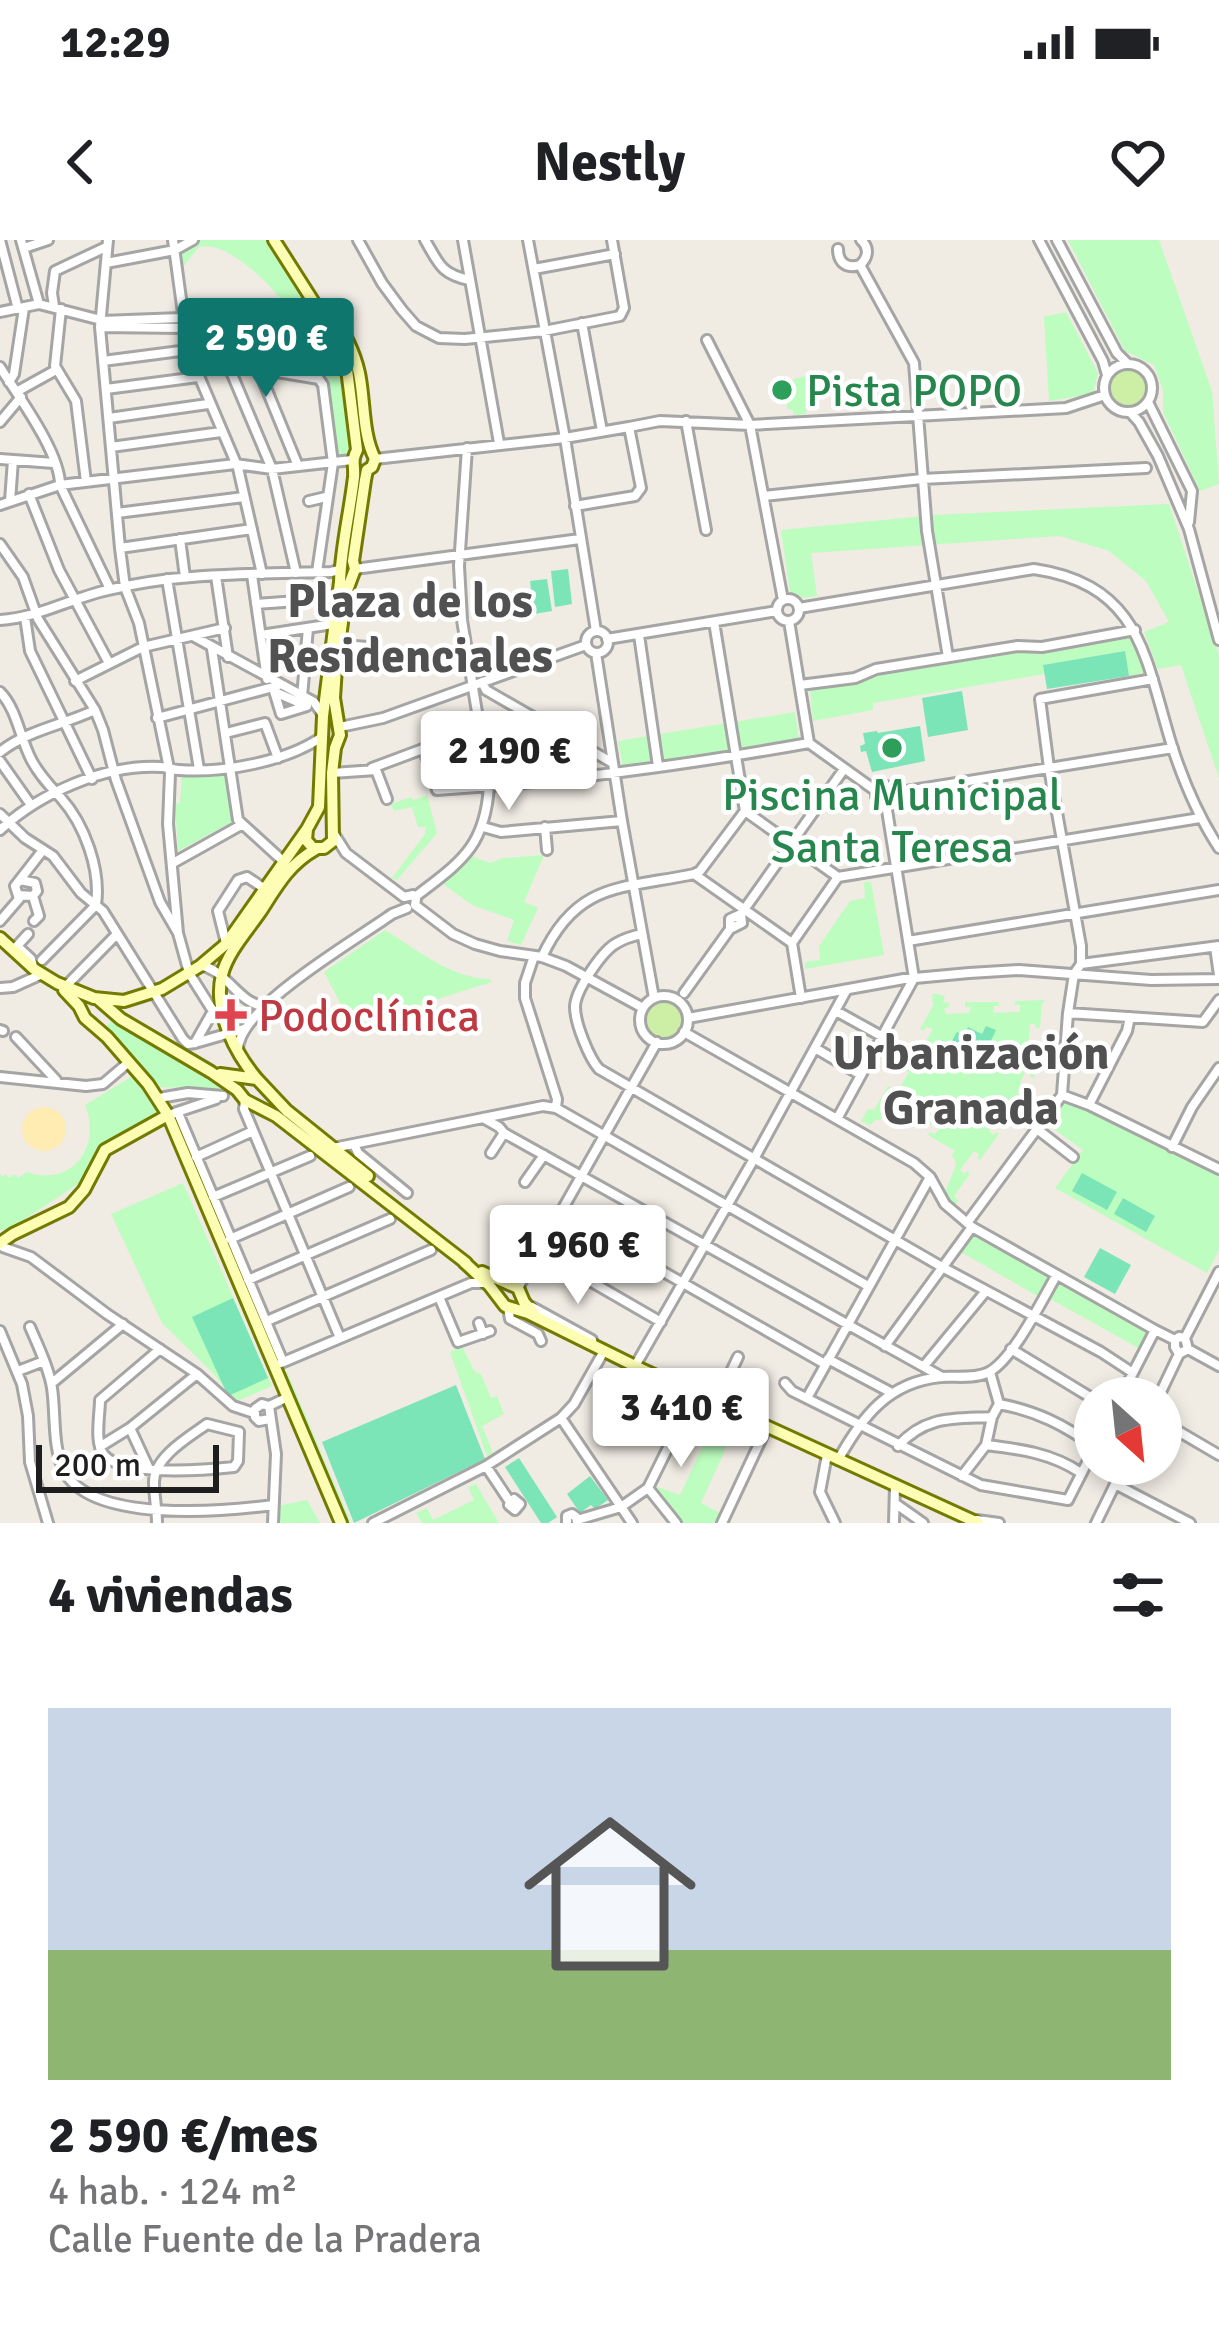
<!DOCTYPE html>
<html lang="es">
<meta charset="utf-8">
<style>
body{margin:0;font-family:Signika,sans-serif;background:#f2f2f2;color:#202124;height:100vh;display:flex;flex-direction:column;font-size:45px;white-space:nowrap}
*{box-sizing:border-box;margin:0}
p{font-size:39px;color:#757577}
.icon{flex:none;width:66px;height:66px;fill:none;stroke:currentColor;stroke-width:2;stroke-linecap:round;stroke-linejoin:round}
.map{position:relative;height:1283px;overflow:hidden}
.panel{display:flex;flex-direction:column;background:#fff;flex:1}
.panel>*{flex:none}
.needle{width:78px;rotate:153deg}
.buttons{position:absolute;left:1074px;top:1137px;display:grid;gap:24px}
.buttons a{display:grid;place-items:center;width:108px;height:108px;border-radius:50%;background:#fff;box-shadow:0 6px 18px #0003;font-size:60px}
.scale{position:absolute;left:36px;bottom:30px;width:183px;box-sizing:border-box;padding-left:12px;border:6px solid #1e1e1e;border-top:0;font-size:33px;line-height:42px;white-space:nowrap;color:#1e1e1e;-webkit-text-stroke:9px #fff;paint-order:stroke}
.price{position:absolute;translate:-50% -102px;padding:0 27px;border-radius:12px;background:#fff;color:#222;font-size:39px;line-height:78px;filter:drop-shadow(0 3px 6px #0008)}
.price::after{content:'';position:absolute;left:50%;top:72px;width:36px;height:27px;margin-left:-18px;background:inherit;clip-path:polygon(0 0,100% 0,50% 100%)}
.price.current{background:#0f766e;color:#fff}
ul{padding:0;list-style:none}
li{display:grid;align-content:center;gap:24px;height:636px;padding:0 48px}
li span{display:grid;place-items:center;height:372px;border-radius:0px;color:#555}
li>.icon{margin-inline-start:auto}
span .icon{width:216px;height:216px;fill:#fffc;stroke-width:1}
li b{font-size:51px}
h2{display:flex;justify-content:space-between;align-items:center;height:144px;padding:0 48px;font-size:51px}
.status{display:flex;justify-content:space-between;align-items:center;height:84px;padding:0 60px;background:#fff;direction:ltr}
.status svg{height:33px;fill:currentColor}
header{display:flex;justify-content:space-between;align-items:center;height:156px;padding:0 48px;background:#fff;font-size:54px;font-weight:700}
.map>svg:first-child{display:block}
.grass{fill:#cceea5}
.sand{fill:#ffecb2}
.park{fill:#bdfdbf}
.pitch{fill:#7be5b8}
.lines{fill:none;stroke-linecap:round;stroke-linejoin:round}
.street-casing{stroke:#a5a5a5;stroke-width:14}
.secondary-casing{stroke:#727a00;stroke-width:16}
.street{stroke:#fff;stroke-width:8}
.secondary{stroke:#fdfeb3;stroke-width:10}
.leisure-dot{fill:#2e9e5b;stroke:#fff;stroke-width:4.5}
.health-dot{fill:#e0444e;stroke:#fff;stroke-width:4.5}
.labels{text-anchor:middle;stroke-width:9;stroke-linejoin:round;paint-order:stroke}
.leisure-label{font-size:45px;fill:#27864d;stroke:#fff;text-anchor:start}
.health-label{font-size:45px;fill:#be3a42;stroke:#fff;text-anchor:start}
.neighbourhood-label{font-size:48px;font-weight:bold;fill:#515151;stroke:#fff}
</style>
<div class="status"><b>12:29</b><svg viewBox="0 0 49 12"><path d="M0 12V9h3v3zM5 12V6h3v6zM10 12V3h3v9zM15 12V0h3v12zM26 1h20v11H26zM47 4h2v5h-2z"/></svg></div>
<header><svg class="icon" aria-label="back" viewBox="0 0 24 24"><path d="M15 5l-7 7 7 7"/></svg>Nestly<svg class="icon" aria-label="heart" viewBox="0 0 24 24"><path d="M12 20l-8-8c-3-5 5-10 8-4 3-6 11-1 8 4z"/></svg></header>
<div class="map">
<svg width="1219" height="1283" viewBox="0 0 1219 1283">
<rect width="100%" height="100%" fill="#f0ebe3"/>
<path class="grass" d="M1108 148a20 20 0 1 1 40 0a20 20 0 1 1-40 0Z
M647 780a18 18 0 1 1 36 0a18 18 0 1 1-36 0Z"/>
<path class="sand" d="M22 889a22 22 0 1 1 44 0a22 22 0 1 1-44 0Z"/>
<path class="park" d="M178,0h90l48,74 21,43 14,88 -6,11 -10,1 -10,-80 -49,-9 -14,4 -13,-19 -27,-7 21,-6 9,-10 24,-10 17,1 1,-6c-18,-24 -63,-75 -95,-68l-17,21z
M1068,0h91l53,151 7,93 -19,7 -37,-79v-22l-9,-25 -29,-14z
M1066,72l32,61 -5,21 -44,7 -5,-84z
M814,133l2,35 -10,1v5l-13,1v-5l-6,-1 -1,-27z
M1169,264l50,151v123l-38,-113 -23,4 -14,-37 25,-10 -23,-41 -37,-30 -49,-15 -249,17 6,43 -14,2 -13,-6 -9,-62 153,-15z
M1133,397l8,18 3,18 -15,3 -5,-25 -80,14 1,9 -172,29v7l-60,11 -3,-31 51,-8 17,-8 144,-23 14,2z
M795,472l4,28 -176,28 -5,-27z
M219,531l8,6 7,44 -56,30 -3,-47 5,-1 2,-29z
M427,555l10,38 -40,47 -5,-2 33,-44 1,-7h-8l-6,-20 -18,4 -3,-7 20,-7 2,3z
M544,615l-20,47 14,6 -17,37 -14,-4 7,-21 -42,-15 -30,-22 29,-27 19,7 13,-5z
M864,642h7l13,73 -79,14v-7l15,-2 -1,-14 31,-45 15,-3z
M385,690c31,19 67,49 105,49l2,3 -77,24 -59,27 -32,-61z
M933,753l12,3 -2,6 6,1v4l-5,1 2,6 23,-1 2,-6h-6v-5h34v4h-5l-1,7 27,-1v-7h-5v-4l30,-1 -3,4 -2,24h-4l-1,-4h-5l-2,23 5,1 1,-4 5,1 -5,33 -4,-1 1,-5 -6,-1 -8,22 5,2 2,-3 4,1 -19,28 -3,-2 2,-4 -5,-3 -14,19 4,4 3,-3 3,2 -19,26 -3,-2 2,-4 -5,-3 -14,19 4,4 3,-3 3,3 -16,22 5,5 -6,5 -9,-11 12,-30 -1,-6 -4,-3 4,-5 -27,-16 2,-3 5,2 4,-5 -24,-14 -3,7 5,2 -2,4 -27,-15 -3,6 -9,1 -6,5 -9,-4 7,-12 6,1 14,-24 4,2 -3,4 6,4 14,-24 -7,-2 -2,4 -4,-2 17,-29 3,1 -2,5 5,4 14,-24 -7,-2 -2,4 -4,-2 14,-25 -2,-2z
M111,781l116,67 -1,2 -67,-3 -53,-60z
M133,836l22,24 4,13 -59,37 -16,30 -76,50h-8v-56l3,3 3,-3 3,4 6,-4 3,4 9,-6c45,16 75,-26 58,-67z
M1064,859l155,76v75l-12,23 -152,-85 28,-38 -36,-26z
M183,943l89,203 -37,16 -21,-28 -52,-51 -51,-109z
M973,990l80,46 -12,22 -80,-46z
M1057,1040l93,51 -10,18 -93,-52z
M462,1106l13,26 6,2 10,24 6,-2 7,18 -22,12 11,27 -6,3 -37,-104z
M287,1132l64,151h-17l-62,-143z
M715,1180l20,8 -34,75 19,10 -4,10h-38l-24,-32 4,-4 22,8z
M476,1244l23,39h-77l-6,-10 11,-5 6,12 41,-20 -6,-13z
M307,1260l13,23h-42v-17z"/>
<path class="pitch" d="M226,60l14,11 -20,27 -14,-11z
M568,329l4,35 -17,3 -4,-36z
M547,339l5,32 -18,3 -4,-33z
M1125,411l4,25 -82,13 -4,-24z
M962,451l6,39 -40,7 -6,-39z
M920,486l5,35 -53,11 -6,-21 -5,1 -1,-6 5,-2 -2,-11 14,-2 1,2z
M986,786l10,4 -7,15 -15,-5 12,8 -7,13 -8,-4 -7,13 -29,-17 7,-13 8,4 7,-12 7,3 4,-8 14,7z
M1082,933l35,19 -10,18 -35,-19z
M1123,958l32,18 -9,16 -32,-18z
M1100,1008l31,17 -16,29 -31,-17z
M233,1058l35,80 -40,18 -36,-79z
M456,1145l29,74 -131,64 -32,-81z
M519,1218l38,59 -9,6h-7l-36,-56z
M590,1236l18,24 -13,9 -4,-4 -11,8 -13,-19z"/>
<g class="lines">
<g class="street-casing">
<path id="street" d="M0,0l18,69
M21,0l18,64
M108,0l-8,87 20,221 5,39 14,36 31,150 -2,51 10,109
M173,0l15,110 50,118 24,106
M358,0l24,43 20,27 14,16 23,12 26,1 79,-8 76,-15 4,-8 -12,-68
M425,0c14,24 16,34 44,40
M463,0l36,203
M528,0l37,198 31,193
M1039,0l64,121 4,14
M1057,0l60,113 10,10
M24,8l24,-8
M838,9c0,14 9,20 22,16 8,-7 10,-17 1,-25
M106,23l69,-13 18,-10
M860,25l54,98 13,168 21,126
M534,29l81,-15
M54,66l-2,-13 3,-22 51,-24
M61,69l-6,57 21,35 10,81
M0,72l39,-8 62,16
M101,81l80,-3
M582,83l20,108
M100,87l83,1
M707,100l43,85 33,175
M221,108l51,121 24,104
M190,116l31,-8 29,5 10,19
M103,121l85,-11
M1104 148a24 24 0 1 1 48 0a24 24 0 1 1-48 0Z
M0,127c18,29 60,85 60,118l50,104
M9,142l5,-8 10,-66
M106,149l92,-12
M18,151l38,-21
M1148,162l44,89 -3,31
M1130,172l9,10 19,34 31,73 30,111
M109,178l99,-14
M686,181l20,109
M0,182l21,-25
M629,187l31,-6 90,4 316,-17 39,-13
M111,207l110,-15
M0,219l54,4
M375,219l190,-21 64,-11 12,61 -6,8 -60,10
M298,226l-36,-88 9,-7 48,8 4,6 10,78 -16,109
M29,254l30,76 50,93
M764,256l158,-17 224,-11
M10,261l3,-41
M309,261l17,-4
M0,265l60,-20 175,-21 37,5 80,-9
M117,273l127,-16
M180,299l5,38
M0,304l23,33 15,42 57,91 8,20 13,50 44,122 18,31 11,40 24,38 -18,32
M120,308l132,-19
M355,329l225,-30
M252,335l15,104
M216,336l12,81
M167,339l32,190
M777 370a11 11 0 1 1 22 0a11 11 0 1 1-22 0Z
M256,364l82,-6
M799,368l235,-39c108,16 111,90 138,177 12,37 26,70 47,102
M25,377l5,34 62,128
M0,380c38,-2 71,-22 108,-30 73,-18 148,-16 223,-18l8,-2
M789,381l20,122 67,48
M586 402a11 11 0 1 1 22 0a11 11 0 1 1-22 0Z
M261,395l72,-11
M639,395l19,131
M193,396l121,66 9,13
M607,399l170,-28
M340,405l28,2
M212,409l26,171 45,41
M596,413l26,168 32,177
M75,441l68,-34 82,-19
M482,442l4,8 125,72
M800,445l55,-7 21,-9 142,-23 24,1 93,-17
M274,451l3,2 30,13 -26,8z
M0,452c17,17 20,47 32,69 8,15 18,25 29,37 24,27 40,72 35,107
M302,457l6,-69
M157,478l120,-32
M340,487l43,-9 203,-73
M226,493l39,-10 13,35
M0,512c28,-22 63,-27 95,-42
M426,516l11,34c125,-8 249,-25 372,-47
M0,521l31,44
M372,528l107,-40
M332,533l44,-3 11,29
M876 555a9 9 0 1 1 18 0a9 9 0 1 1-18 0Z
M894,553l279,-45
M745,571l93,66 362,-59
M0,574l25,24 28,18 28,37 22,18 80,128 5,5 7,-1 49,-14
M483,587l18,5 121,-11
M545,587l2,23
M0,590c40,-37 105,-66 161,-63 6,0 12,3 18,3 45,3 106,-8 143,-33
M334,594l12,19 58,44 9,-2 3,4 -1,6 38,29 22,10 25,7 42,6 24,9 77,42
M173,623l68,-38
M694,634l98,69
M20,640l15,3 2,8 -4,5
M18,655l15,1 6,20 -5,5
M415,657c45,-35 70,-49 74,-111l-27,-166 -3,-54 8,-118
M0,681l19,-22 -4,-13 28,-36
M730,689l12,-6 -1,-9
M28,694l-11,12 14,13 2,8
M642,694c-10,2 -19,5 -27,10 -14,9 -40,47 -40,63 0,16 14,51 24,62l343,198 159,85 32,21
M908,701l311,-51
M226,703l-8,-32 20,-31 9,-3 18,12
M1215,707l4,28
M534,716l-9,27v15l32,101 -1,9 312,178
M542,717c35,-76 81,-68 152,-83l6,-3 45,-60 -31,-189
M42,720l54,-55
M1081,724v-18l-32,-178 -9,-69 113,-20
M203,726c24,6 36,37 60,40
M1074,734l7,-10 138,-18
M66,746l51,-52
M0,748l13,-1 29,-13
M684,753l46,-64v-10l11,-5 103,-145
M640 780a24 24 0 1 1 48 0a24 24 0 1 1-48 0Z
M801,758l-9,-55 46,-66
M836,771l47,26
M1068,773l135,9 16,-22
M688,778l216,-39 65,-6 50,-3 132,10 68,-1
M0,790l3,1
M684,792l230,131 16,14 15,27 27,23 183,103 20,10 4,-3 6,1 3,11
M16,797l40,43
M815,808l46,27
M238,810c0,-43 118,-110 154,-136l15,-6
M0,837l86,9 17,-2 26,-22
M1062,855l27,10 130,64
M159,858l29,-5 35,3
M245,860l-1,9 96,229
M1089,865l38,-74 3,-14
M174,873l42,-14
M178,873l105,249
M483,878l16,9 5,6 438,244
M837,879l77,-141 -28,-174
M1037,889l36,28
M354,904l4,9 49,40
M1172,907l20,-40 27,-39
M333,908l210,-42 13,2
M491,913l13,-20
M196,917l57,-26
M525,942l19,-27
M213,957l97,-41
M560,973l265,151
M967,983l95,-128 6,-82 6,-39
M230,999l119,-52
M0,1006l31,11 76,57 90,60 36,32 21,7
M538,1011l123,71
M248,1040l142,-61
M518,1048l139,-246
M439,1057l19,45 32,-11
M508,1067l2,12 28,15 3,7
M532,1067l60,33
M267,1081l164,-71
M479,1083l4,11
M30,1087c8,19 19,41 22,61 4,27 0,58 12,83 28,52 156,41 209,34
M0,1091l22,53 6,32 2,46 18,61
M1185,1098l34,-66
M1175,1100v7l4,7 9,-5 31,17
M885,1106l87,-119
M160,1109l-60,51c0,14 -6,44 4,55 19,22 102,15 130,12l4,-6 1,-29
M1011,1109l84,51
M828,1119l62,33
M281,1123l190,-80h13
M635,1126l120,-209 91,-166
M924,1126l62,-75
M18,1131l26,-10
M52,1143l71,-59
M785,1143l7,8 189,94 87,15 27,-53c-31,-22 -58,-36 -96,-43
M807,1158l122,-219
M1120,1158l35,-68
M1158,1158l21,-44
M716,1163l22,-46
M623,1165l11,-23
M269,1166l7,48 -3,69
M561,1178l71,105
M269,1179l-10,2 -4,-4v-8l7,-5 7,2 19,-9
M1161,1181l58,34
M986,1205c33,4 66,8 95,28
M101,1206l29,-18
M898,1206c28,-31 56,-27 94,-29
M827,1215l-7,37 15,31
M838,1220c24,-43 50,-78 103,-83 15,-1 32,2 46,-4 25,-11 55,-73 69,-97
M486,1226l24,36
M149,1229l-19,-41 67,-54
M962,1236l24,-31 6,-28 7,-13 -9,-32
M1115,1244l75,39
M648,1248l28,35
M514,1259l6,5 -5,6 -6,-5z
M896,1264l27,19
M577,1280l44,-13 27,-19 47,-95
M977,1280l22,3
M157,1283c0,-14 -3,-27 -3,-41 0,-25 35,-45 53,-58l32,8
M373,1283l113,-57 75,-48 13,-14 30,-53
M567,1283v-7l5,-2 4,3 1,5
M722,1283l45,-96
M894,1283l1,-37
M1096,1283l29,-59"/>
</g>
<g class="secondary-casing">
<path id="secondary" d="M307,589l-1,11 7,8h11l9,-7 -1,-68 3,-25 5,-13 -6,-37 2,-31 10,-74 9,-24 -2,-8 12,-81 2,-10 5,-3 3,-8c-13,-26 -10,-56 -16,-86 -5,-23 -16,-42 -29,-62
M0,698l34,31 23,14 37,15 30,3 38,-12 38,-23 26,-22 81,-115 12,-22 4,-91 17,-134c1,-34 10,-70 14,-105 1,-12 -3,-16 3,-27l-10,-81 -8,-27 -65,-102
M64,750l15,16 6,12 22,19 41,47 20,31 173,408
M98,759l23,20 90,53 26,18 8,10 31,16 190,147
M220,834l37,5 31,33
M257,839c-22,-26 -44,-69 -35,-104 5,-22 26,-45 39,-64 16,-25 28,-47 55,-62
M286,870l82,66
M0,1003l13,-9 56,-27 15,-17 21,-40 63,-35
M464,1022l25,23 16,21 23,7 113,56 337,154
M482,1032l36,16 6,14 11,13"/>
</g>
<use href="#street" class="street"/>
<use href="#secondary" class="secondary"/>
</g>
<g class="leisure-dot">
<circle cx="782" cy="150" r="12"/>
<circle cx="892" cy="508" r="12"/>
</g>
<path class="health-dot" d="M225 757h12v12h12v12h-12v12h-12v-12h-12v-12h12z"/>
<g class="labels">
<g class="leisure-label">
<text x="806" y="166">Pista POPO</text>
<text x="892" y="570" text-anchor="middle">Piscina Municipal<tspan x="892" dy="52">Santa Teresa</tspan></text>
</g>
<g class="health-label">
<text x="258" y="791">Podoclínica</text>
</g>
<g class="neighbourhood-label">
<text x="410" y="377">Plaza de los<tspan x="410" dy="55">Residenciales</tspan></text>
<text x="971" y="829">Urbanización<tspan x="971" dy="55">Granada</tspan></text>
</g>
</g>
</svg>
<div class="buttons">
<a><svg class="needle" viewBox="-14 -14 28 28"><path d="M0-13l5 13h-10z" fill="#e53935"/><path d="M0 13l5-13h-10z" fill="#757577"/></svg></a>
</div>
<div class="scale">200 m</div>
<b class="price current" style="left:266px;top:160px">2 590 €</b>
<b class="price" style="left:509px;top:573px">2 190 €</b>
<b class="price" style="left:578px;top:1067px">1 960 €</b>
<b class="price" style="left:681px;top:1230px">3 410 €</b>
</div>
<section class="panel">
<h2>4 viviendas<svg class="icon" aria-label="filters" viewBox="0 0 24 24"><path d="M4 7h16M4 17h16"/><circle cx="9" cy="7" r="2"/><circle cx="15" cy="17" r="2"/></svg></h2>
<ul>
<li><span style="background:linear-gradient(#c9d6e8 65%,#8fb573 0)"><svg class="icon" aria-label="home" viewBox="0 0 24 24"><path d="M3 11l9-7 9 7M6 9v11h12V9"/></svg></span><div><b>2 590 €/mes</b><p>4 hab. · 124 m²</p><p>Calle Fuente de la Pradera</p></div></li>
</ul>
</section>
